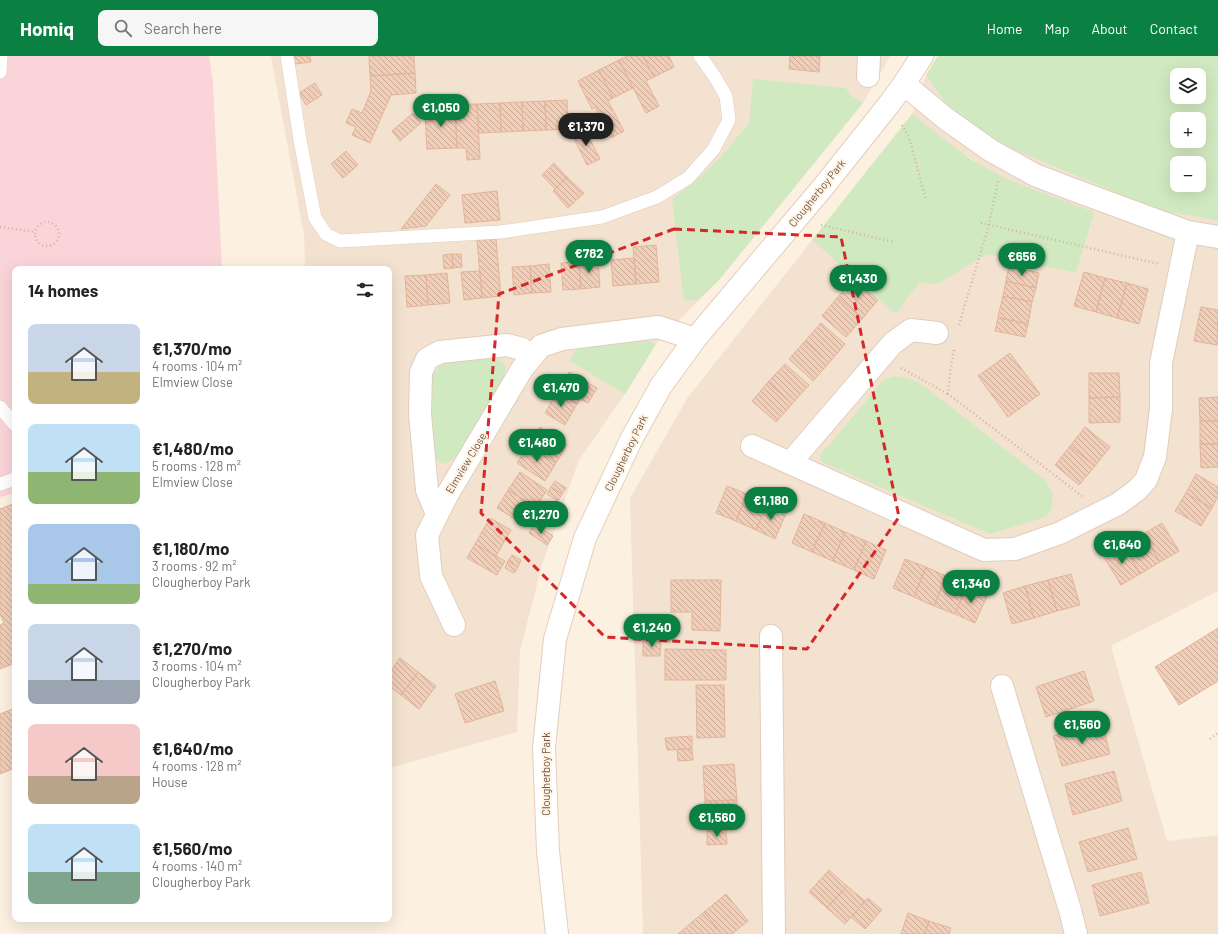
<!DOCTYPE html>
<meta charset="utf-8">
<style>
body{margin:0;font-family:Barlow,sans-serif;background:#f6f6f6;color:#222;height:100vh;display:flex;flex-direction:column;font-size:15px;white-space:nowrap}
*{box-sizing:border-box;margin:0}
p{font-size:13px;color:#767676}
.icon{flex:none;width:22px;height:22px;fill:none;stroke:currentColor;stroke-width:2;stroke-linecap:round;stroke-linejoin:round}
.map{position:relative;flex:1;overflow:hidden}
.drawer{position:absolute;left:12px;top:210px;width:380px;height:656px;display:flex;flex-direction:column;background:#fff;border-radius:8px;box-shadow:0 4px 16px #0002}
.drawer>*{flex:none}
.buttons{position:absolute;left:1170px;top:12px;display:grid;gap:8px}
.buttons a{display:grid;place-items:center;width:36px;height:36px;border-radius:8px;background:#fff;box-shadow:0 4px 16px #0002;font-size:20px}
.price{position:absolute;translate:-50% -34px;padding:0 9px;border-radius:14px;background:#0b8043;color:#fff;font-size:13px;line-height:26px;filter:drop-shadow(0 1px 2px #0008)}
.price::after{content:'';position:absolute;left:50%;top:24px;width:12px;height:9px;margin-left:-6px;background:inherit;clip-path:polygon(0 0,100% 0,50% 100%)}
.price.current{background:#222;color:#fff}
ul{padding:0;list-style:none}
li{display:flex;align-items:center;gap:12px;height:100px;padding:0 16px}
li span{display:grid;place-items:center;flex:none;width:112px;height:80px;border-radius:8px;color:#555}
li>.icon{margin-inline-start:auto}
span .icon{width:48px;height:48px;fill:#fffc;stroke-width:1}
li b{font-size:17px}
h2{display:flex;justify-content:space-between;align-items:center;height:48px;padding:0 16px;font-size:17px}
header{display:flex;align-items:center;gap:24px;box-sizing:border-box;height:56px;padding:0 20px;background:#0b8043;color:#fff}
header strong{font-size:19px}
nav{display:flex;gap:22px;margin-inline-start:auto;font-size:14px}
.search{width:280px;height:36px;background:#f6f6f6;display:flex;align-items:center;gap:10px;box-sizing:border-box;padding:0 14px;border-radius:8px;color:#767676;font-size:15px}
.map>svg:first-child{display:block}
.residential{fill:#f3e2cf;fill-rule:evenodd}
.medical{fill:#fad4d9}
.green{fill:#d1e9c0;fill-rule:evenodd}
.building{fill:url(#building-back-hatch);stroke:#e3b499}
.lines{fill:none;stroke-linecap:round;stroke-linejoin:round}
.lane-casing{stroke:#e0cdbd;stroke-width:14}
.street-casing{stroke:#e0cdbd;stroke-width:24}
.secondary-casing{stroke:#e5cebb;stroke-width:24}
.path{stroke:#d5b29c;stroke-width:2.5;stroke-dasharray:1 3;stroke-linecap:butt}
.lane{stroke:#fff;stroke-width:13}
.street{stroke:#fff;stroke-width:22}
.secondary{stroke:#fff;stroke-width:22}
.marked{fill:none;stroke:#d62828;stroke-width:3;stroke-dasharray:8 5;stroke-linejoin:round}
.labels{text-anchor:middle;stroke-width:4;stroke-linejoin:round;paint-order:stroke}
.street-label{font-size:11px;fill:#725748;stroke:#fff5e6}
</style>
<header>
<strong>Homiq</strong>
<div class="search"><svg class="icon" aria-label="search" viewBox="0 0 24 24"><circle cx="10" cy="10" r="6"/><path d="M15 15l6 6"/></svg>Search here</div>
<nav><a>Home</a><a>Map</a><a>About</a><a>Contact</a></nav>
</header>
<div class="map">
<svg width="1218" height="878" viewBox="0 0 1218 878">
<defs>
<pattern id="building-back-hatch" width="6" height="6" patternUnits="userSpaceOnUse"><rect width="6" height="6" fill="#f1ceb8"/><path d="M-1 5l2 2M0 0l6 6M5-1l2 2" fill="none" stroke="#c8aa98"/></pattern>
</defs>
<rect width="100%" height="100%" fill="#fcf1e0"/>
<path class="residential" d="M271,0h619l-27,47 -144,177 -63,64 -31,50 -46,66 -37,105 -22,86 -3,81 -128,36v-499h-84l-1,-34z
M938,0h280v535l-107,55 56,195 51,-6v99h-575l-13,-436 58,-101 224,-283 14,-39zM1177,19h22v22h-22zM1177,63h22v22h-22zM1177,107h22v22h-22z"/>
<path class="medical" d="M0,0h209l4,28 9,185h-207v224l-15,4z"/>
<path class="green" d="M938,0h280v165l-18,-4 -40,-6 -152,-64 -58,-38 -24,-34zM1177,19h22v22h-22zM1177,63h22v22h-22zM1177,107h22v22h-22z
M753,23l93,9 4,7 13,8 -144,177 -21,20 -14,1 -12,-102 26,-20 21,-20 30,-36z
M912,58l59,46 38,20 85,32 -18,61 -89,-19 -51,31 -16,-3 -24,32 -84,-74z
M646,284l10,4 -31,50 -55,-33 7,-14z
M496,302l9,7v12l-10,18 -38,61c-12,10 -16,12 -24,-3l-4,-67 5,-13 6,-7 10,-4z
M895,320l13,2 16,8 122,95 7,14 -2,14 -5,8 -56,17 -162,-69 -6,-3 -2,-5 2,-5 9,-9 53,-64z"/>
<path class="building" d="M294,0h16l1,6 -16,2z
M369,0h45l1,17 -45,3z
M627,0h16l11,21 -8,4 13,25 -13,7 -27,-53z
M643,0h26l5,11 -20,10z
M790,0h30l-1,16 -30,-3z
M619,4l14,28 -20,10 -14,-28z
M599,14l14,28 -5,3 16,30 -13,7 -16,-31 -3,2 -14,-28z
M415,17l1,20 -25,2 -21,48 -18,-8 4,-8 -10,-4 6,-14 10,4 9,-22 -1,-15z
M315,27l7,12 -16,10 -7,-12z
M567,44l1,29 -22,1 -1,-29z
M545,45l1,29 -23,1 -1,-29z
M522,46l1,29 -22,1 -1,-29z
M500,47l1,29 -22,1 -2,-29z
M477,48l3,55 -13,1 -1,-12h-9l-2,-43z
M455,49l2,43 -30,1 -2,-36 8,-1 -1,-6z
M413,57l8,10 -21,18 -8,-10z
M585,73l15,30 -13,6 -15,-30z
M346,95l12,14 -15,13 -12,-14z
M554,107l13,14 -12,12 -13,-14z
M567,121l17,16 -16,15 -15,-17z
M436,128l14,11 -24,31 -25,3z
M497,135l3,29 -35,3 -3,-28z
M496,183l5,57 -19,2 -5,-58z
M656,189l3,37 -23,2 -3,-37z
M452,198l1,14 -9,1 -1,-14z
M452,198h9l1,13 -9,1z
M634,202l2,26 -23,2 -2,-26z
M598,204l2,27 -19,2 -2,-28z
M579,205l2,28 -18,1 -2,-27z
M549,208l2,28 -19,1 -2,-27z
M530,210l2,27 -18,2 -2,-28z
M1009,210l30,7 -3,15 -30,-7z
M480,215l2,27 -18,2 -3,-28z
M1084,216l21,6 -9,34 -22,-6z
M447,217l3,30 -22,2 -2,-30z
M426,219l2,30 -21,2 -2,-31z
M1105,222l22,5 -10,35 -21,-6z
M854,223l24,21 -16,19 -24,-22z
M1006,225l30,7 -4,14 -29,-6z
M1127,227l21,6 -9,35 -22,-6z
M1003,240l29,6 -4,22 -30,-7z
M838,241l24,22 -16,18 -24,-21z
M1201,251l17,3 -1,35 -23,-4z
M998,262l30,6 -3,13 -30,-6z
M821,267l24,21 -16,19 -24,-22z
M805,285l24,22 -16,18 -24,-22z
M1010,297l30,41 -32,23 -30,-41z
M785,308l24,21 -17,19 -24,-22z
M569,316l28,16 -9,15 -8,-4 -3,5 -20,-12z
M1089,317h30l1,24 -31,1z
M768,326l24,22 -16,18 -24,-21z
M557,336l20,12 -12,21 -20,-12z
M1120,341v25l-31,1v-25z
M1218,341v24h-18l-1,-23z
M1200,365h18v23h-18z
M540,371l27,18 -11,18 -27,-18z
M1085,371l25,20 -15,19 -25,-20z
M1200,388h18v23l-17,1z
M529,389l27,18 -11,18 -28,-18z
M1070,390l25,20 -16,19 -24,-20z
M520,416l27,18 -11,17 -28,-17z
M1196,418l22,13v9l-6,12 -26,-15z
M555,425l11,7 -4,6 -11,-7z
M727,430l20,8 -11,27 -20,-8z
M551,431l11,7 -4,7 -11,-7z
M508,434l28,17 -11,18 -28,-17z
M1186,437l26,15 -11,18 -26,-15z
M747,438l20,9 -11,27 -20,-9z
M15,447v160l-15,6v-44l4,-2 -4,-9v-105z
M767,447l20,8 -12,28 -19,-9z
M804,458l21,9 -13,29 -20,-9z
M490,462l21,12 -15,26 -21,-12z
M825,467l20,9 -12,29 -21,-9z
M1162,467l17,28 -19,11 -17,-28z
M534,468l19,12 -6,9 -18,-12z
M845,476l21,9 -12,29 -21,-9z
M1143,478l17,28 -20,12 -16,-29z
M866,485l20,9 -12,29 -20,-9z
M475,488l30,17 -8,14 -30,-17z
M1124,489l16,29 -19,11 -17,-28z
M512,499l9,5 -3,7 -10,-6z
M905,503l21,8 -12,30 -21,-9z
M508,505l10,6 -4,6 -9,-5z
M926,511l20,9 -12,30 -20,-9z
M1071,518l9,31 -23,6 -9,-31z
M946,520l21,9 -12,29 -21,-8z
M671,524h50l-1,51 -28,-1v-18h-21z
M1048,524l9,31 -23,7 -9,-32z
M967,529l21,9 -13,29 -20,-9z
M1025,530l9,32 -22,6 -9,-31z
M389,538l2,40h-2z
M643,572h27v14l-27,-1z
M1218,572v53l-39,24 -24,-38z
M643,585h18l-1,15h-17z
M665,593l61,1v30h-61z
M400,602l18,14 -17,23 -12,-9v-13z
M1084,615l10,30 -48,16 -10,-30z
M418,616l18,14 -17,23 -18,-14z
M495,625l9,30 -39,12 -10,-29z
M696,629h28l1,52 -28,1z
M15,652v60l-15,6v-60z
M1102,667l8,31 -48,12 -9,-30z
M692,680v13l-25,1 -2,-12z
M677,693h15l1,11 -15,1z
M734,708l3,36 -32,1 -2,-35z
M1114,715l8,30 -49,14 -8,-31z
M737,744l1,29 -31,2 -2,-30z
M1128,772l9,31 -49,13 -9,-30z
M726,774l1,14 -20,1v-14z
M829,814l18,16 -20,22 -18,-16z
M1141,816l8,31 -49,13 -8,-31z
M847,830l18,15 -20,23 -18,-16z
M726,838l22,27 -16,13h-10l-18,-22z
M868,842l14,12 -17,19 -14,-12z
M704,856l18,22h-44z
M908,857l21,8 -4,13h-24z
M929,865l22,7 -2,6h-24z"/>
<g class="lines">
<g class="lane-casing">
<path id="lane" d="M287,0l13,84 15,78 11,16 14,7 161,-9 101,-15 55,-20 31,-19 25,-28 16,-30 -3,-24 -13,-22 -13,-18
M0,16l1,-16
M0,351l15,18
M0,428l15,-5"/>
</g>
<g class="street-casing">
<path id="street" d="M868,20l1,-20
M904,28l41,34 45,32 45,25 39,15 114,42 30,5
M752,390l38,17 194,87 31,-1 45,-16 58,-29 19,-14 9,-10 9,-23 6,-48v-46l27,-131
M790,407l103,-120 18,-13 26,3
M437,458l-10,-24 -7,-76 1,-42 6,-13 13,-7 67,-7 15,4 11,7
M454,569l-23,-49 -4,-41 20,-40 75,-126 19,-23 21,-7 96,-12 37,12
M771,580l3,298
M1002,630l68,224 6,24"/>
</g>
<g class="secondary-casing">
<path id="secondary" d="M557,878l-9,-83 -4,-103 11,-109 30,-101 47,-100 29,-52 34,-47 129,-153 66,-83 14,-19 18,-28"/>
</g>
<path class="path" d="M902,69l7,12 17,63
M35 178a12 12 0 1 1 24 0a12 12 0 1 1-24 0Z
M981,167l178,41
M821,169l73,17
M0,171l35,5
M959,269l30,-101 9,-43
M954,294l-3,16 -3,28 134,102
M901,312l47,26
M1210,683l8,-6"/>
<use href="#lane" class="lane"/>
<use href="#street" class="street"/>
<use href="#secondary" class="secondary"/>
</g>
<path class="marked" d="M674,173l167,8 58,280 -92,132 -202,-12 -124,-124 18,-219z"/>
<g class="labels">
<g class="street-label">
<text transform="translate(817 137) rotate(-51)" y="4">Clougherboy Park</text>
<text transform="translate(626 397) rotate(-64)" y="4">Clougherboy Park</text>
<text transform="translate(466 407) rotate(-59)" y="4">Elmview Close</text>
<text transform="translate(546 718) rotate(-90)" y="4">Clougherboy Park</text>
</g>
</g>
</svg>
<div class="buttons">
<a><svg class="icon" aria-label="layers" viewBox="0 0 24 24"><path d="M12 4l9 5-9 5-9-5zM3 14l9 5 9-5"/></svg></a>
<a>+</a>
<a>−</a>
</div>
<b class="price" style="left:441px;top:72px">€1,050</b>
<b class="price current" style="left:586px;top:91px">€1,370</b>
<b class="price" style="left:589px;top:218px">€782</b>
<b class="price" style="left:1022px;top:221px">€656</b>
<b class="price" style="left:858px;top:243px">€1,430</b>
<b class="price" style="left:561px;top:352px">€1,470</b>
<b class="price" style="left:537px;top:407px">€1,480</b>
<b class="price" style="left:771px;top:465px">€1,180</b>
<b class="price" style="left:541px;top:479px">€1,270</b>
<b class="price" style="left:1122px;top:509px">€1,640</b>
<b class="price" style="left:971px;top:548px">€1,340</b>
<b class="price" style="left:652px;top:592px">€1,240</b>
<b class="price" style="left:1082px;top:689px">€1,560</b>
<b class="price" style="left:717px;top:782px">€1,560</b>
<section class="drawer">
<h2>14 homes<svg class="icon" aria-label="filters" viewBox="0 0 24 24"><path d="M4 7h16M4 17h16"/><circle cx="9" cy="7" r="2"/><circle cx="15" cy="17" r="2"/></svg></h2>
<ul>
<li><span style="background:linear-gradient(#c9d6e8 60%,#c2b280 0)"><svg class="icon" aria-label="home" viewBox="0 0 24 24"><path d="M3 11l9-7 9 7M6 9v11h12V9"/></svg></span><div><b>€1,370/mo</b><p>4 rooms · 104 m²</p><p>Elmview Close</p></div></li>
<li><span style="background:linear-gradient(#bfe0f5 60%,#8fb573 0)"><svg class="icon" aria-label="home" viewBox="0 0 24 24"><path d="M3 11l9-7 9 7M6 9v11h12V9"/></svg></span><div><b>€1,480/mo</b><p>5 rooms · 128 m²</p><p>Elmview Close</p></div></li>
<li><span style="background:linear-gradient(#a9c7e8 75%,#8fb573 0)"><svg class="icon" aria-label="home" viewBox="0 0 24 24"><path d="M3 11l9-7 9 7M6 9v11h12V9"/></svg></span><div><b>€1,180/mo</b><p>3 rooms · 92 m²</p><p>Clougherboy Park</p></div></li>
<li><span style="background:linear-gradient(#c9d6e8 70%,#9aa5b1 0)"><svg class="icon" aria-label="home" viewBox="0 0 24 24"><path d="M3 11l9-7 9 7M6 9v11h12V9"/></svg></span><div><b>€1,270/mo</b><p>3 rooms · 104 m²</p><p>Clougherboy Park</p></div></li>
<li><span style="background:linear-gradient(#f6c9c9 65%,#b9a48a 0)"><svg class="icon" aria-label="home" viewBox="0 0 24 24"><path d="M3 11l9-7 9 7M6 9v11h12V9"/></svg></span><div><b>€1,640/mo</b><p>4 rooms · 128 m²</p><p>House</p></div></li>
<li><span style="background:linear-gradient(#bfe0f5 60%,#7fa58c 0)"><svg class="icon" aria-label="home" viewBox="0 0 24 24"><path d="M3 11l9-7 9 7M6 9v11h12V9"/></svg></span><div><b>€1,560/mo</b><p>4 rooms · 140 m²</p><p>Clougherboy Park</p></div></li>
</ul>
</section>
</div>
